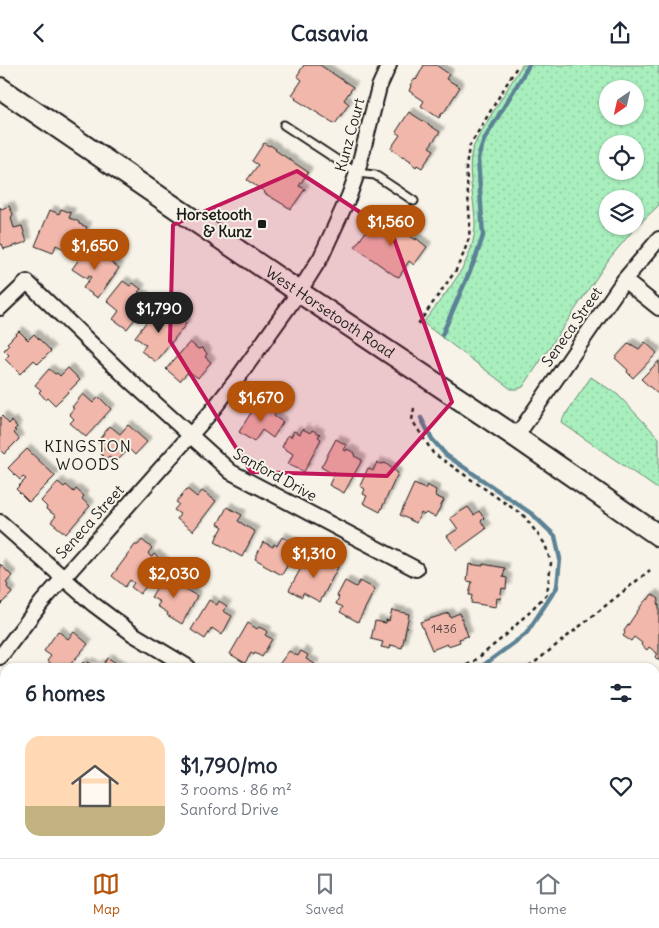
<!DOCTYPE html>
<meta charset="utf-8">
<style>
body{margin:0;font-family:Delius,sans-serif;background:#f2f2f3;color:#1f2937;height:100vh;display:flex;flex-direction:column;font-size:19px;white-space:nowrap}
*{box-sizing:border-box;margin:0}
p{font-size:16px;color:#747a83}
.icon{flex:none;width:28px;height:28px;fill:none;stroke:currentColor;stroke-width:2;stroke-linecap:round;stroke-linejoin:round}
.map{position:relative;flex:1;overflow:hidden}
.panel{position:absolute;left:0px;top:598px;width:660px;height:196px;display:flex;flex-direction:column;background:#fff;border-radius:15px 15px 0 0;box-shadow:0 1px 4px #0004}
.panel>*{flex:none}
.needle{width:32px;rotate:214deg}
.fabs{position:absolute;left:599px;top:15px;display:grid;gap:10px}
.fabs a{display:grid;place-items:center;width:45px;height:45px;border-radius:50%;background:#fff;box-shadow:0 1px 4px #0004;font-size:25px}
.price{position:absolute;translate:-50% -42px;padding:0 11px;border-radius:18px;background:#b45309;color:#fff;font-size:16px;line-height:32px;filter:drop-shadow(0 1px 2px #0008)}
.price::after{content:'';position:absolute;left:50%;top:30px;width:15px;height:11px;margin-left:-8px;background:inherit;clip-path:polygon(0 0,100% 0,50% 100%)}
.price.current{background:#222;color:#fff}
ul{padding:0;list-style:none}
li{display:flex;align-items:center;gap:15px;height:125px;padding:0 25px}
li span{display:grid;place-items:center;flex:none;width:140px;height:100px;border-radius:15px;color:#555}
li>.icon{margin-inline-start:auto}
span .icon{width:60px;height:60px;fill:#fffc;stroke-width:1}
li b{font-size:21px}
h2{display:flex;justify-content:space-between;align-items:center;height:60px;padding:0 25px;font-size:21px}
header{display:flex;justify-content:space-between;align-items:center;height:65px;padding:0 25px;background:#fff;font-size:22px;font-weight:800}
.tab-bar{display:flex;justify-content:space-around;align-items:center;height:70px;border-top:1px solid #e0e1e3;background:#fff;font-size:14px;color:#747a83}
.tab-bar a{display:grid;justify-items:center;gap:2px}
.tab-bar .current{color:#b45309}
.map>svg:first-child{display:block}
.green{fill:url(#green-dots);stroke:#62866c;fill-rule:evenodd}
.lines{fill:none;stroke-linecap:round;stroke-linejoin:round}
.stream{stroke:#5b8295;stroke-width:4.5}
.building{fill:#f1b7aa;stroke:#1c1c1c;filter:url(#shadow)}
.service-casing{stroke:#1c1c1c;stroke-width:11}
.minor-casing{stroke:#1c1c1c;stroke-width:18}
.secondary-casing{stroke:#1c1c1c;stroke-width:24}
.path{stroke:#1c1c1c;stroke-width:2.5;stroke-dasharray:4 4;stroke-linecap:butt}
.service{stroke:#f7f3e8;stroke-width:7}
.minor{stroke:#f7f3e8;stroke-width:14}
.secondary{stroke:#f7f3e8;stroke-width:20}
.marked{fill:#c2185b;fill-opacity:0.2;stroke:#c2185b;stroke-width:4;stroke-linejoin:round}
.poi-dot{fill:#1c1c1c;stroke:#f7f3e8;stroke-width:2}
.labels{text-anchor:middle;stroke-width:4;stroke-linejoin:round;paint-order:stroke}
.number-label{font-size:12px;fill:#514340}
.street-label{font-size:15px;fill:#1c1c1c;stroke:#f7f3e8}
.poi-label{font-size:15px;font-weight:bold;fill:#1c1c1c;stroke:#f7f3e8;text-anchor:end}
.neighbourhood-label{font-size:16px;letter-spacing:1px;fill:#1c1c1c;stroke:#f7f3e8}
</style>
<header><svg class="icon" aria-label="back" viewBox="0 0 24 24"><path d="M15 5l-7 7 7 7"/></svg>Casavia<svg class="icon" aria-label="share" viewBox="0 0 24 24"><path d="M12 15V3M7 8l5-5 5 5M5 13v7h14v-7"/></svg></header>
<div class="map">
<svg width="659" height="793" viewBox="0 0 659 793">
<defs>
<pattern id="green-dots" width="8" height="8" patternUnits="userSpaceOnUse" patternTransform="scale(1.25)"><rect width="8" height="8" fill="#a8efbd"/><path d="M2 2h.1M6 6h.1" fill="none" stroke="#90cca2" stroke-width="1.8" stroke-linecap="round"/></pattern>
<filter id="shadow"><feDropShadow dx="4.5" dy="-4.5" stdDeviation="1" flood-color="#0004"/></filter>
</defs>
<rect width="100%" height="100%" fill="#f7f3e8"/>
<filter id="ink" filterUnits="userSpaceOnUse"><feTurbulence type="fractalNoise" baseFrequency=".02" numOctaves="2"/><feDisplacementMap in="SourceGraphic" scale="10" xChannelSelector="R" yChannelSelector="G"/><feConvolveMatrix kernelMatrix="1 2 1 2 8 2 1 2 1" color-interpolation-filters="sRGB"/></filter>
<g filter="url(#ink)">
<path class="green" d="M522,0h137v140l-24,23 -26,31 -86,128 -5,2h-7l-88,-66c23,-31 54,-63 52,-103 -1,-20 -8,-50 -3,-69 4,-12 12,-23 18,-34 11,-17 21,-35 32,-52zM608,24h27v27h-27zM608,79h27v27h-27zM608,134h27v27h-27z
M591,312l27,18 41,43v52l-97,-67 1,-5z"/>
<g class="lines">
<path class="stream" d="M442,270l34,-78 7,-21 -5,-78 6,-18 45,-75
M421,353l11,21 14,16 86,59 23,22 5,23 -3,28 -31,47 -45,33
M424,793l1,-4"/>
</g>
<path class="building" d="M304,0h16l33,22 -9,13 5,4 -14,20 -40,-25 1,-1 -4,-3 10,-15 -5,-4z
M424,0h12l13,9 -3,5 14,8 -17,27 -1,-1 -3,5 -18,-12 3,-5 -15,-10 2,-5 -1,-1 5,-6 1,1z
M409,47l31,20 -11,15 5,3 -12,18 -5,-3 -1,2 -6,-5 1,-1 -8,-5 -1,1 -11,-9 9,-13 -4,-3z
M264,78l5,3 1,-1 6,4 -1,1 33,22 -9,14 6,3 -14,20 -27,-16 1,-1 -18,-12 11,-15 -6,-4z
M9,141l4,8 -2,4 3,10 8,-2 5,16 -23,7 -2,-5 -2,1v-38l1,2z
M61,144l10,4 -2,5 6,2 4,2v2l8,3 -10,24 -8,-3 -1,3 -12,-6 -3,8 -18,-7 15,-36 9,4z
M383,152l11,7v1l15,8 -1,2 8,5v-2l11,9 -13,18 -5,-4 -10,16 -5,-2 -39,-28 14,-20 5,3z
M89,180l30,23 -21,30 -15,-10 8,-11 -2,-1 -2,3 -15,-10z
M123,216l7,5 3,-3 8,6 -3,3 8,6 -11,14 3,3 -11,14 -14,-10 6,-8 -12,-10z
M170,246l16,13 -30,38 -15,-11 5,-6 -11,-8 12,-16h-1l9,-9 9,7z
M19,266l9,9 6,-6 17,17 -13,13 -4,-4 -14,14 -15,-15 4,-4 -5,-5 5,-5 -2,-2z
M190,277l8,7 4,-1 4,4 1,2 -2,3 6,5 -13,16 -7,-5 -2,2 -2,-2 -7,8 -14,-12z
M645,277l12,11 -24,25 -6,-6 1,-2 -13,-12 14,-15 10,6z
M659,296v34l-18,-16z
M68,303l12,12 -25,25 -7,-7 -2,2 -7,-8 2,-2 -6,-5 14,-16 6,5 2,-1 3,3z
M83,329l10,9 6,-6 12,12 -25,28 -16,-14 4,-4 -5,-5 5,-6 -2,-1z
M257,338l9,7 3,-4 8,5 -3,4 1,2 8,5 -10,16 -11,-8 -8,12 -15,-10z
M2,351l7,8 3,-3 5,6 -3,3 2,1 -2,2 5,6 -15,15 -4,-4v-32z
M128,360l19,17 -12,13 -6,-6 -13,13 -7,-6 -3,3 -6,-6 4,-5 -7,-6 13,-16 10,8z
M303,364l7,4 2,-3 8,4 -2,3 3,2 -17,33 -16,-8 5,-10 -11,-7 6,-12 3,2 3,-6 6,3z
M336,374l10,6 -3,5 3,1 1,-2 8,4 -1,3 8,4 -18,33 -15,-8 6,-13 -4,1 -10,-6z
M27,384l28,27 -26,26 -13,-13 10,-10 -3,-2 -3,3 -12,-12z
M377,397l4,2 4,-1 13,10 -18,39 -17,-9 4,-7 -4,-2 2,-5 -5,-3 8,-18 5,3z
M58,417l6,5 2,-2 8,7 2,-3 8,7 -2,3 8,7 -24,28 -15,-12 5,-6 -10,-7 1,-2 -6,-6z
M414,419l11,5 2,-4 9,5 -1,6 9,4 -9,17 -9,-4 -2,2 -3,-2 -5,10 -16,-8z
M187,424l10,8 5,-6 14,10 -23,30 -16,-12 3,-5 -6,-4 5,-6 -3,-2z
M227,442l15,8 -4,6 17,11 -13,25 -27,-15 3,-8h1l4,-7 -5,-3z
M468,442l6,8 5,-4 5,7 -3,3 5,8 -29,21 -10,-14 11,-7 -8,-11z
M282,472l16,8 -16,30 -19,-10 1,-1 -9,-5 8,-17 10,5 1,-3 3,2z
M142,475l10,8 -4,5 2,3 2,1 2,-3 11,9 -25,31 -9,-7 3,-4 -4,-3 -5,7 -13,-11 23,-31h3z
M308,490l10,5 -2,5 4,2 4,-8 14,8 -18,35 -17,-9 -1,4 -13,-7z
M0,499l12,12 -6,7 2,2 -1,2 5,6 -12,12z
M469,499l14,2v-2l22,4 -2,9 4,1 -1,11 -4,-1 -2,11 -3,-1 -1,9 -25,-4 1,-8h-3l3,-13 -5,-1z
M163,512l8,4 1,-2 12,7 -1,2 14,8 -15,28 -15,-9 1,-2 -11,-7 3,-4 -9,-5z
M345,516l11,6 4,-6 15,8 -17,33 -18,-10 3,-5 -7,-3 3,-7 -2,-1z
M652,529l7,5 -2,5 2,1v56l-4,-4 2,-4 -8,-6 -2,3 -6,-5 1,-2 -8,-6 -3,4 -8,-5 2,-3 -1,-2 19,-28 4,-4 1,1z
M209,535l8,5 2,-4 8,5 -4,5 9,5 -10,19 -10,-7 -7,11 -14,-9z
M392,545l17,4 -7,34 -11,-3 -1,4 -9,-2 2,-5 -12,-3 4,-18 11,2v-3l3,1z
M449,548l1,4 10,-4 8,23 -9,3 1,3 -12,4 -1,-2 -15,6 -12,-28z
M248,558l9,6 2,-2 6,3 2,2 -2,3 7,4 -10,18 -7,-4 -1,2 -3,-2 -6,10 -15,-9z
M58,566l10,8 6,-7 14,12 -20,23h-12l-9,-6 4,-5 -7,-5z
M289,586l9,5 3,-5 7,4 -2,4 9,5 -2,3h-36z
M108,593l15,9h-44l4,-5 4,3 1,-3 9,5 2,-3 3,2z
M5,641v18l-5,-3v-12l2,1z
M655,665l3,1 1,-1v58l-4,-2z
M4,741l1,44 -4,6 -1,-44z
M26,789h35l-3,4h-35z
M199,789h34l-3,4h-29l-3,-2z
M564,789h52l-2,4h-53z"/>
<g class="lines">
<g class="service-casing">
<path id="service" d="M284,60l73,48 18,2 39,26
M655,626l4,2
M529,793l3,-4"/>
</g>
<g class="minor-casing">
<path id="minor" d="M624,215l35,28
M0,243l27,-26 100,96 104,94 185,97
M516,372l108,-157 35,-41
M0,457l93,82 40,30 55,33
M0,592l42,-55 169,-190 26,-33 62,-87 22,-35 28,-61 8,-23 22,-86 10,-22
M0,695l5,3
M138,789l6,4"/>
</g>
<g class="secondary-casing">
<g id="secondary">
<path id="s1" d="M0,23l299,204 217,145 143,99"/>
</g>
</g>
<path class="path" d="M418,259l38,-54 7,-15 6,-17 1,-15 -4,-56 3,-20 49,-82
M414,343l-2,12 21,33 91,63 21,28 6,19 -4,31 -41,41 -33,27 -10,5
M529,602l121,-97
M655,744l4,3
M655,785l4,-2
M421,793l1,-4
M460,793l1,-4
M639,793l7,-4"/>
<use href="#service" class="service"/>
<use href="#minor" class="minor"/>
<use href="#secondary" class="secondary"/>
</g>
</g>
<path class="marked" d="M297,106l95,62 60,169 -65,74 -136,-4 -81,-131 3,-116z"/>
<rect class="poi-dot" x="257" y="154" width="10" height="10" rx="2.5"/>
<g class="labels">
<g class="number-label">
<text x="444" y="568">1436</text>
</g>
<g class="street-label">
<text transform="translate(350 70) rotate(-75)" y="5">Kunz Court</text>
<text dy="5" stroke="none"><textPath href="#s1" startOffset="399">West Horsetooth Road</textPath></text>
<text transform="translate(572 262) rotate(-55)" y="5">Seneca Street</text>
<text transform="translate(275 410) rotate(29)" y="5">Sanford Drive</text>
<text transform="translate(90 457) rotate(-48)" y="5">Seneca Street</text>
</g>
<g class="poi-label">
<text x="252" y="155">Horsetooth<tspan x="252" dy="17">&amp; Kunz</tspan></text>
</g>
<g class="neighbourhood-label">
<text x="88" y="387">KINGSTON<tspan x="88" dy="18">WOODS</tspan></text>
</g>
</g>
</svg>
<div class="fabs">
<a><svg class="needle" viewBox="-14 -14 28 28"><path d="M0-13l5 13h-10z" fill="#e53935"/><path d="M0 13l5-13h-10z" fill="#747a83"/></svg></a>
<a><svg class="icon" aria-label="locate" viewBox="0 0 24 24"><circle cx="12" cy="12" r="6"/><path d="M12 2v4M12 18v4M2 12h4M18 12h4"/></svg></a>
<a><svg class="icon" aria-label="layers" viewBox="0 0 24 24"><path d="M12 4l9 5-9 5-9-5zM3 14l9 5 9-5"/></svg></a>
</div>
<b class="price" style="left:391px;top:182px">$1,560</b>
<b class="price" style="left:95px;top:206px">$1,650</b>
<b class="price current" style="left:159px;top:269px">$1,790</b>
<b class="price" style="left:261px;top:358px">$1,670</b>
<b class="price" style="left:314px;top:514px">$1,310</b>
<b class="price" style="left:174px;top:534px">$2,030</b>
<section class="panel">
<h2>6 homes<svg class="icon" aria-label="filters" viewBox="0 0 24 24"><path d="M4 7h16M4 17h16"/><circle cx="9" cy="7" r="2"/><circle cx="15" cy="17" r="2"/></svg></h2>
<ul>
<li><span style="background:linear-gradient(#ffd9b3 70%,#c2b280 0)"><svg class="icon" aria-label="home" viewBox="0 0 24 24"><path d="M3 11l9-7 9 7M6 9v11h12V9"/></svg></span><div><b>$1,790/mo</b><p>3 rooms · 86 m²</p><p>Sanford Drive</p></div><svg class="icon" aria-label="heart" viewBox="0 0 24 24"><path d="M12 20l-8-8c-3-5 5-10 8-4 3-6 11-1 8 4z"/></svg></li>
</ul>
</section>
</div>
<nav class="tab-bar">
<a class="current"><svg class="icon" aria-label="map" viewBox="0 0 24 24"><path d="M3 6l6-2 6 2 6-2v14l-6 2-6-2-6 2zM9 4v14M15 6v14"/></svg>Map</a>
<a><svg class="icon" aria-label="saved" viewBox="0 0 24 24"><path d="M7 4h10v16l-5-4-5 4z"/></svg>Saved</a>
<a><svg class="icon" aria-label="home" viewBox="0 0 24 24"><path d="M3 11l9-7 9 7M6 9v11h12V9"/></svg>Home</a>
</nav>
